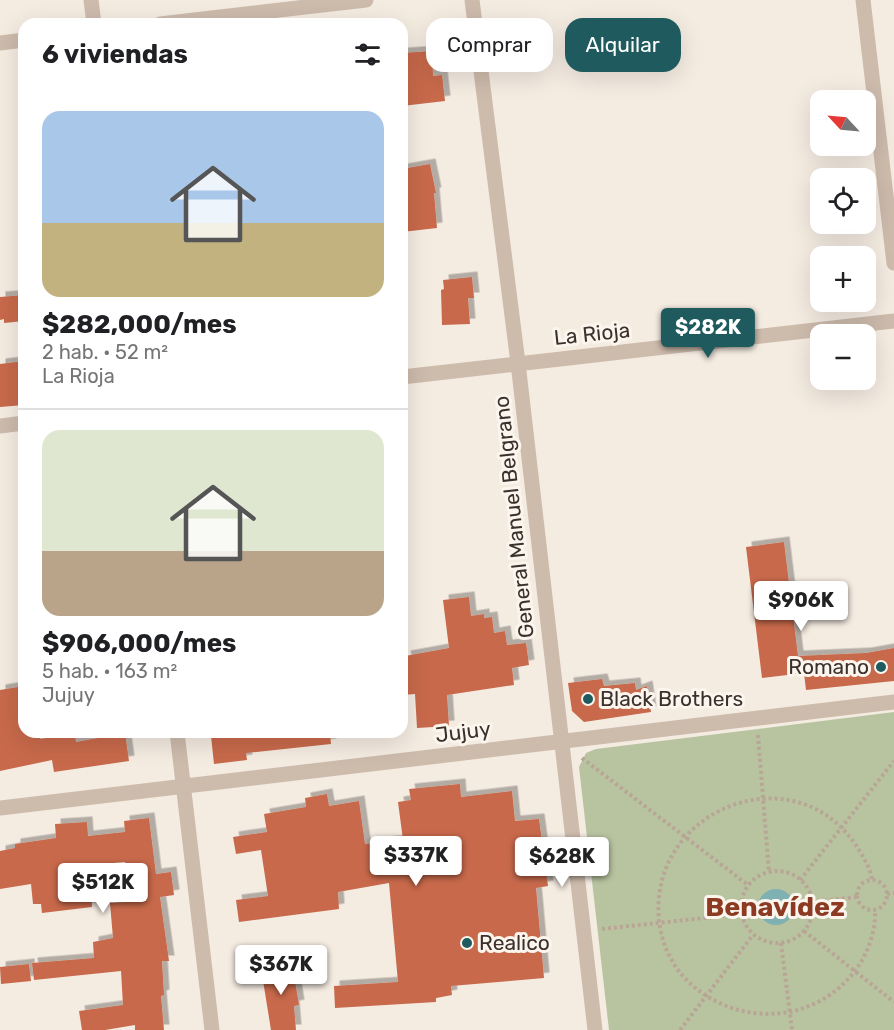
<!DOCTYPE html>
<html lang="es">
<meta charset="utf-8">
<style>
body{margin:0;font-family:Rubik,sans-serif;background:#f2f2f2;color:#202124;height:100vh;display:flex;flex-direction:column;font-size:22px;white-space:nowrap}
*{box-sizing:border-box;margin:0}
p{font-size:20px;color:#757577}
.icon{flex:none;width:33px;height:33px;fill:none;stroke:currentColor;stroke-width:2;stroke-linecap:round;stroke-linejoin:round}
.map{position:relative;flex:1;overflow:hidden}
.panel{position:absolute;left:18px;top:18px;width:390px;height:720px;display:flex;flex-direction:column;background:#fff;border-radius:18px;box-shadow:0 6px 24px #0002}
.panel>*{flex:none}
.banner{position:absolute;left:426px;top:18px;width:378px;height:54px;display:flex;gap:12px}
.needle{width:39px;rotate:296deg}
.controls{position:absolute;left:810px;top:90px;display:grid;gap:12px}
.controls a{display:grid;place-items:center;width:66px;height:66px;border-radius:12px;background:#fff;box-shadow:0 6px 24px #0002;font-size:30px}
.price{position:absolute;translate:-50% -51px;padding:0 14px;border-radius:6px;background:#fff;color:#222;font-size:20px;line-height:39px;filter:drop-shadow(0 2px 3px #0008)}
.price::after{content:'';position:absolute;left:50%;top:36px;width:18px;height:14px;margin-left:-9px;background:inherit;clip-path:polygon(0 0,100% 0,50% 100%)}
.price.active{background:#1f5a5e;color:#fff}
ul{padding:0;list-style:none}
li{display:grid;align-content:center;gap:12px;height:318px;padding:0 24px}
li+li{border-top:2px solid #e0e0e0}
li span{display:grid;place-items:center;height:186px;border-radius:18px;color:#555}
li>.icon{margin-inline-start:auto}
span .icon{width:108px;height:108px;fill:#fffc;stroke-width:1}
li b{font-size:26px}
h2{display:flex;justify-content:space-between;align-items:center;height:72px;padding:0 24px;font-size:26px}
.chip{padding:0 21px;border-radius:18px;background:#fff;box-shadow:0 6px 24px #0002;font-size:21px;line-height:54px}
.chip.active{background:#1f5a5e;color:#fff}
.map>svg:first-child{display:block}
.green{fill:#b8c4a0}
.water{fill:#7fb0b2}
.building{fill:#c8694b;filter:url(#shadow)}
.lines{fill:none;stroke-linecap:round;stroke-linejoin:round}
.path{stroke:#b9a596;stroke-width:4;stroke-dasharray:3 3;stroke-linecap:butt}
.minor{stroke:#cdbbac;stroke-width:15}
.tertiary{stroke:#cdbbac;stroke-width:15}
.poi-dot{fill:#1f5a5e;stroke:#fbf5ee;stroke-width:2}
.labels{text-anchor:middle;stroke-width:6;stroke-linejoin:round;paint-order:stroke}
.street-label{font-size:21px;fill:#3b302b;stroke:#fbf5ee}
.poi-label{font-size:21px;fill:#3b302b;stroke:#fbf5ee;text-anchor:start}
.district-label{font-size:27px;font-weight:bold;fill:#8c3b22;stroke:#fbf5ee}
</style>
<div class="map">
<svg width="894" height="1030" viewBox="0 0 894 1030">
<defs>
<filter id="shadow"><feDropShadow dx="5.5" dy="-5.5" stdDeviation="0" flood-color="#0004"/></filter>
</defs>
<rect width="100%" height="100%" fill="#f4ebe1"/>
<path class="green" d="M894,712v318h-285l-30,-263 7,-14 10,-4z"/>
<path class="water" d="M758 907a18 18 0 1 1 36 0a18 18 0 1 1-36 0Z"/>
<path class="building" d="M432,51l1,25 9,-1 3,26 -43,5v-53z
M430,164l6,29h-2l3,35 -35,4v-63z
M472,277l2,21h-6l2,26 -28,1 -1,-35 3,-1 -1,-9z
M24,295v26l-20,2v-4l-4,1v-23z
M24,361v44l-24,2v-43z
M784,542l14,114 68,-3 28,-5v33l-88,9 -2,-17 -42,5 -16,-131z
M469,597l2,19 13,-2v4l8,-1 2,16 11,-2 2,14 19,-2 3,22 -17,3 2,17 -67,10 2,31 -32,2 -2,-34 -13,1v-25h6l-3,-14 44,-8 -6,-48z
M602,679l2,7 31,-3 1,7 11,-4 4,26 -67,10 -12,-11 -4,-28z
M24,686v46h15l1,7 35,-5 1,8 49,-9 4,28 -75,11 -2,-12 -52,11v-81z
M251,732h79l1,12 -85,9 1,7 -33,4 -3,-28z
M460,784l1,13 51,-6 3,30 24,-2 9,67 -12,2 8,90 -93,8 1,9 -16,3v4l-101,6 -1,-22 64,-4 -9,-99 -51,9 1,17 -100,13 -3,-22 32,-4 -7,-46 -25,4 -3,-17 34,-5 -3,-18 42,-7 -1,-9 22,-4 2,12 30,-5 6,43 38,-4 -5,-38 13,-2 -2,-11z
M149,818l7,56 15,-2 3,23 -14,2 9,64h-7l2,34 -3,1 3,34h-29v-5l-30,5h-23l-3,-19 44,-6 -2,-34 -87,9 -2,-17 62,-5 -1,-16 20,-4 -3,-35 18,-1 -3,-40 -35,3 2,42 -50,6 -1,-9h-8l-2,-20 -31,5v-38l15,-3v-4l41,-6 -1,-14 32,-2 1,14 37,-4 -1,-11z
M292,963l7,42 -5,1 2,24h-25l-10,-62z
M29,964l2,17 -30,3 -1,-17z"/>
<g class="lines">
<path class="path" d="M758,735l11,137
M582,758l166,127
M741 907a36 36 0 1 1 72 0a36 36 0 1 1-72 0Z
M872,879c-2,-11 -9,-23 -15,-32 -62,-96 -209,-38 -198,73 2,20 10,39 22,54 49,56 139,54 180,-12 9,-15 15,-35 14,-52
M857 895a15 15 0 1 1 30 0a15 15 0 1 1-30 0Z
M800,880l94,-119
M887,894l7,-1
M812,902l45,-5
M602,929l139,-15
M804,931l90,71
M781,943l11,87
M680,1030l73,-95"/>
<path class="minor" d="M91,0l3,24
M472,0l46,363 77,667
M160,24l206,-24
M0,43l24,-3
M402,377l492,-56
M0,426l24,-3
M177,732l35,298
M0,808l894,-106"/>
<path class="tertiary" d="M863,0l31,263"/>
</g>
<g class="poi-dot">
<circle cx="881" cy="667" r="6"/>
<circle cx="588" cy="699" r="6"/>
<circle cx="467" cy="943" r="6"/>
</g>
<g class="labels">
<g class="street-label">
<text transform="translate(592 334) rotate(-6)" y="7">La Rioja</text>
<text transform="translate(514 517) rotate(-96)" y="7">General Manuel Belgrano</text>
<text transform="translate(463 732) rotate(-7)" y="7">Jujuy</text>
</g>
<g class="poi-label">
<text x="869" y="674" text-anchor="end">Romano</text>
<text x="600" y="706">Black Brothers</text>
<text x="479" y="950">Realico</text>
</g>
<g class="district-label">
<text x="775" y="916">Benavídez</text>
</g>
</g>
</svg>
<div class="controls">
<a><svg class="needle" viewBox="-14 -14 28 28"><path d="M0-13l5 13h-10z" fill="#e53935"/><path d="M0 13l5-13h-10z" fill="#757577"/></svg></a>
<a><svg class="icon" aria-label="locate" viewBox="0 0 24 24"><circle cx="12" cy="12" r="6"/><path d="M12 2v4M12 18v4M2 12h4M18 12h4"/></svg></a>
<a>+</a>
<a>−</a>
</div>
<b class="price active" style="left:708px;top:359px">$282K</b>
<b class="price" style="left:801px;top:632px">$906K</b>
<b class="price" style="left:416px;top:887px">$337K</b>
<b class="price" style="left:562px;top:888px">$628K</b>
<b class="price" style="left:103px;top:914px">$512K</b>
<b class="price" style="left:281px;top:996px">$367K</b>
<div class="banner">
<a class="chip">Comprar</a>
<a class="chip active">Alquilar</a>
</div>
<section class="panel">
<h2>6 viviendas<svg class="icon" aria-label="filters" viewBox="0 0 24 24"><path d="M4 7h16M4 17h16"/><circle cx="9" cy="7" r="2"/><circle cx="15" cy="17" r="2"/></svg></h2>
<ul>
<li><span style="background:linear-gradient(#a9c7e8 60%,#c2b280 0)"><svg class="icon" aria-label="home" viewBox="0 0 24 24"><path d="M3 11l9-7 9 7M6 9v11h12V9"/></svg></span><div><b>$282,000/mes</b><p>2 hab. · 52 m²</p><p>La Rioja</p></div></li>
<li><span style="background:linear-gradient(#dfe7d0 65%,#b9a48a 0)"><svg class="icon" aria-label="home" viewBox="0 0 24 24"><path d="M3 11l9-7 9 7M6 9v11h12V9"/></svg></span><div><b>$906,000/mes</b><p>5 hab. · 163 m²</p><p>Jujuy</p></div></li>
</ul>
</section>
</div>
